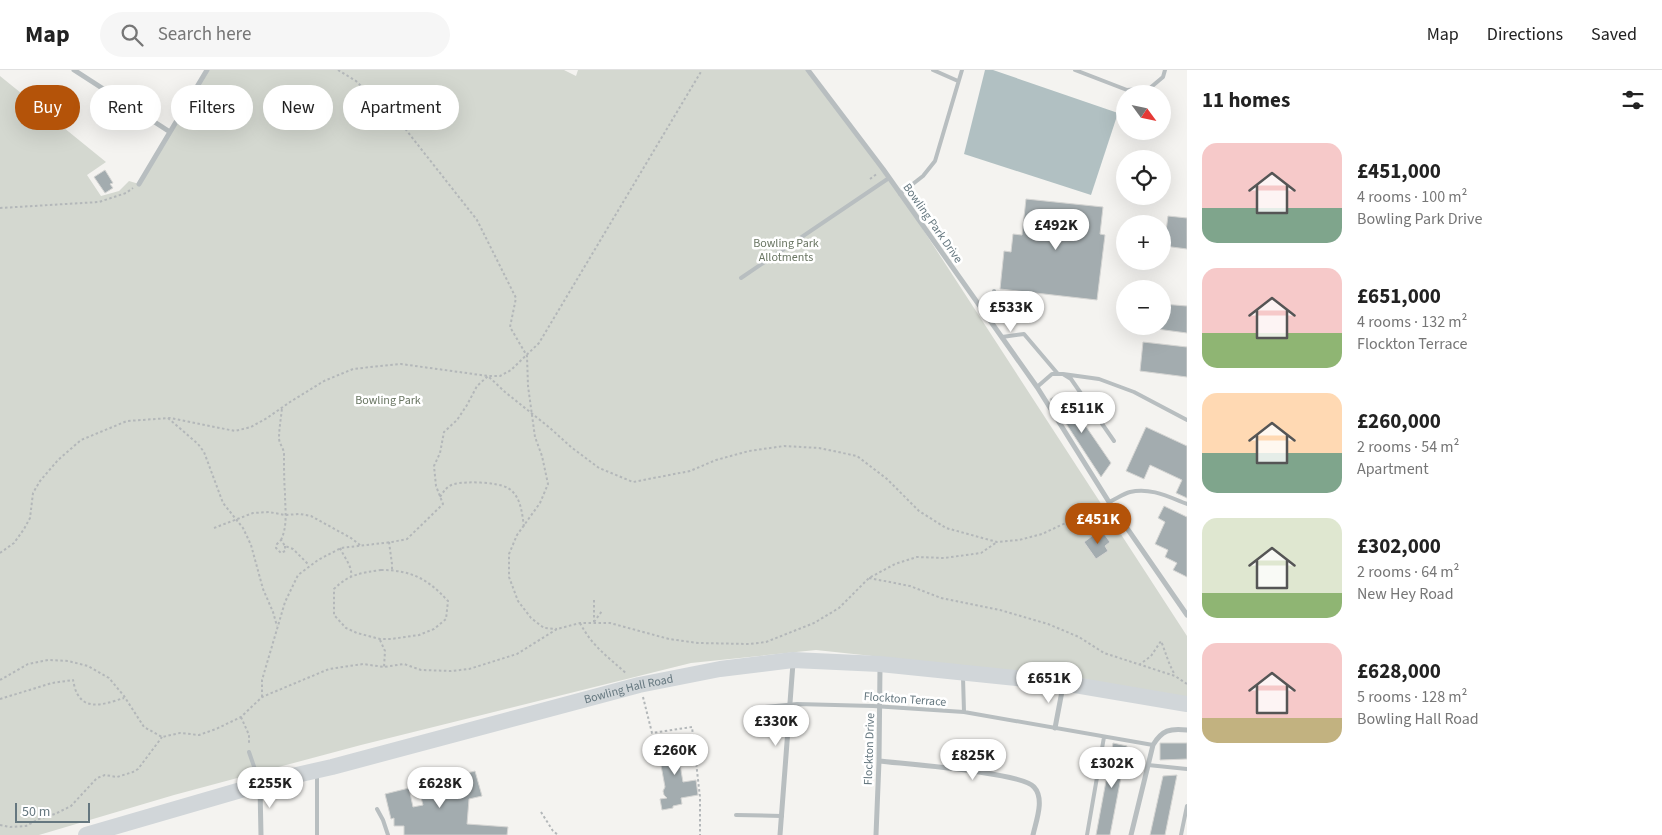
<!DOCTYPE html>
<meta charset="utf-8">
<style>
body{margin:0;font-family:"Source Sans 3",sans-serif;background:#f6f6f6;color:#222;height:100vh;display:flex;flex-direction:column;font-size:19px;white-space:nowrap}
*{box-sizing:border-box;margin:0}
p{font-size:16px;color:#767676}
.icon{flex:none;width:28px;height:28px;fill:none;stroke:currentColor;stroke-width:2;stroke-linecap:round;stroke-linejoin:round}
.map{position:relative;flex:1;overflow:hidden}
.sheet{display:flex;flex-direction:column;background:#fff;width:475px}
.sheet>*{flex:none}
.hud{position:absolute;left:15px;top:15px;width:475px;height:45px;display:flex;gap:10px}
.needle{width:32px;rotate:123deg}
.fabs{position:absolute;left:1116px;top:15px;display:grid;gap:10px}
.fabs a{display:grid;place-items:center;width:55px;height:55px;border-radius:50%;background:#fff;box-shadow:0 5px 20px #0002;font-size:25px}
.scale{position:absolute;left:15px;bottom:12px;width:75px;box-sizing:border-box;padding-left:5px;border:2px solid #65777f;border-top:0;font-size:14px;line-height:18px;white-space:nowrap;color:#65777f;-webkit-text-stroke:4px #fff;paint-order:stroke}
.price{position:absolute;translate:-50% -42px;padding:0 11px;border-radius:18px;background:#fff;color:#222;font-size:16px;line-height:32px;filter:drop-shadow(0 1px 2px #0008)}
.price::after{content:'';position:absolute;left:50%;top:30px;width:15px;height:11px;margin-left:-8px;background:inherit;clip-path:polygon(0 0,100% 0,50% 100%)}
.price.selected{background:#b45309;color:#fff}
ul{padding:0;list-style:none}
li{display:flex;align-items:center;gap:15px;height:125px;padding:0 15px}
li span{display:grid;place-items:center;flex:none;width:140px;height:100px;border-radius:15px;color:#555}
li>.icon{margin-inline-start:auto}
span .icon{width:60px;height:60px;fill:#fffc;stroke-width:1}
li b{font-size:21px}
h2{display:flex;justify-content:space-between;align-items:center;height:60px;padding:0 15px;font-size:21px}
.chip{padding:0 18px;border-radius:22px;background:#fff;box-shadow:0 5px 20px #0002;font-size:18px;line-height:45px}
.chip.selected{background:#b45309;color:#fff}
header{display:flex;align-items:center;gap:30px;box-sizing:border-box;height:70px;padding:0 25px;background:#fff;border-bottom:1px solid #e0e0e0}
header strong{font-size:24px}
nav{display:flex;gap:28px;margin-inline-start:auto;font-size:18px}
.search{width:350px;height:45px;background:#f6f6f6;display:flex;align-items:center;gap:12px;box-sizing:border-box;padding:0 18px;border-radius:28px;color:#767676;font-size:19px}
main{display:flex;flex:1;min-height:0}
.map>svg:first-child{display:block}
.green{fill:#d4d8d0}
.water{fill:#b1c0c2}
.building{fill:#a3acaf;stroke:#d5d5d3}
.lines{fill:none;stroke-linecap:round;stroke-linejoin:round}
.path{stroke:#b3b7b9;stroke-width:2;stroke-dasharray:2.5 2.5;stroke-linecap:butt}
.lane{stroke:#b8bec0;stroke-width:4}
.street{stroke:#b8bec0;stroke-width:5}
.secondary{stroke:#d1d6d9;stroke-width:16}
.labels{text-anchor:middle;stroke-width:5;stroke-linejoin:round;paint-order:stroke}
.street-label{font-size:12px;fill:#65777f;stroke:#fff}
.park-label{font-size:12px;fill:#6a7663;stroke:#fff}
</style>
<header>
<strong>Map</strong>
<div class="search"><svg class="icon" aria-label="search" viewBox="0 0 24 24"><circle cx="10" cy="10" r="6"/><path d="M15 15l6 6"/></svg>Search here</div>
<nav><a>Map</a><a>Directions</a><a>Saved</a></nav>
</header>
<main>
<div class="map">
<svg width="1187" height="765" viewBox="0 0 1187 765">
<rect width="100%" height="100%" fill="#f4f3f0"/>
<path class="green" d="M207,0h357l12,6 2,-6h230l92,124 287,442v64l-107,-22 -264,-28 -125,13 -330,82 -187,50 -135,40h-39v-759l106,86 -19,13 14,21 18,-5 10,-10 10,3z"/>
<path class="water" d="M985,0h8l125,43 -27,82 -127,-41z"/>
<path class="building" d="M105,100l8,13 -3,1 3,4 -8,5 -11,-16z
M1026,129l77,8 -3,27 5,1 -8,65 -97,-11 4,-38 7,1 2,-18 9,1z
M1168,146l19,2v31l-23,-3z
M1162,234l25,2v27l-38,-5v-2h13z
M1143,272l44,5v30l-47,-6z
M1063,323l48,70 -10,14 -51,-78z
M1146,357l41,19v52l-11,-5 6,-13 -32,-15 -6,14 -18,-8z
M1164,436l23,11v60l-14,-7 4,-7 -12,-6 3,-7 -13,-6 10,-22 -7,-4z
M1102,461l8,11 -5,4 3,5 -12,8 -12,-17 12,-9 1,2z
M689,673l2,14 -12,2 4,23 13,-2 2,15 -17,3 1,6 -9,2v2l-11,2 -2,-11 7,-1 -3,-3 -1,-4 2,-4 -7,-38z
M1113,673l14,3 -17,89h-14z
M1160,673h27v16l-27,1z
M475,701l7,25 -13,3 -2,25 41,3 -1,8h-103v-9h-10v-8l-3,1 -6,-25 24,-6 4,19 10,-2 -5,-19z
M1177,705l-12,60h-15l13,-59z"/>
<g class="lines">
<path class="path" d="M338,0l18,11 47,45 74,94 39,78 -6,29 17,29 1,30 7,51 7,19 6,28 -8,19 -23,32 -8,19v23l9,24 13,17 13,10 13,1
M870,109l8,-6
M0,138l99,-6 27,-9 7,-5
M168,348l30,26 6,8 19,51 20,25 8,17 12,44 10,23 4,14
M440,427c4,-6 7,-11 14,-13 13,-3 43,-2 54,4 13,8 14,25 16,39
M214,458l39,-15 16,-1 16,3 15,-1 11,2 40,22 9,7
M281,470c7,-15 4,-31 4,-46 -1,-14 -1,-27 -1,-40 0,-5 -4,-9 -5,-15 0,-10 2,-21 3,-31
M389,472l3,22v6
M285,476v5l-4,2 -5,-5 1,-4 4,-4 4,6 8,3 16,16
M340,478c4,9 13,19 11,29
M0,483l14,-10 10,-14 6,-11 3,-25 7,-12 18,-21 23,-20 46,-19 43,-3 65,13 16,-4 16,-9 23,-16 34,-21 29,-12 27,-3 21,-2 87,12h12l11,-6 28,-27 163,-273
M381,500c30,0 47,9 67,31l-2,18 -12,10 -15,6 -28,4h-11l-23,-6 -11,-5 -12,-13v-26c15,-15 27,-16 47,-19z
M869,508l41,8 31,12 59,12 48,14 31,13 25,16 71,23 12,8
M594,530v22
M594,552l8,-11
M580,553c12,23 28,34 47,51
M380,570l5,11 -1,16
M1139,595l12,-9 10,-15c5,12 7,22 14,34
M0,610l28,-16 20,-4 20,1 20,5 21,12 15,18 20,31 18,10 18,-4 19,2 17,-6 25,-12 21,-20 67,-28 34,-5 21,3 20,-3 17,6 30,1 18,-2 48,-15 40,-25 23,-6h30l59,16 29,4 52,1 16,-2 48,-19 25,-15 30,-30 26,-14 22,-7 27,1 37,-5 16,-11
M262,627v-17l23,-78 13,-27 20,-15 23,-12 51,-6 15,-3 36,-35 -7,-18 -2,-20 6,-13 4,-21 13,-12 10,-15 10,-19 11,-10 17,16 45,36 21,19 28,21 34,14 57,-11 26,-11 33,-9 35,-5 35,2 38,8 30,23 32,32 27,17 51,14 22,-2 23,-6 60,-28
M643,627l9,36 40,-6 8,70v38
M0,629l52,-16 21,-3c1,4 2,11 5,15 10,17 32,7 46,3
M241,647l8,18v10
M541,742l12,19 5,4
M0,755l10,2 16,-1 13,-7 16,-5 16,-8 26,-28 8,-3 12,2 16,-5 5,-3 24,-32"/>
<path class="lane" d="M933,0l25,11
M1075,0l52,20 23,-2 13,-11 2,-7
M900,124l23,-18 12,-15 27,-91
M741,208l148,-100
M981,238l12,-10 1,-7
M1002,267l22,-3 34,40
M1063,304l36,5 35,13 53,28
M1037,317l15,-13h11l8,5 43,62
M1109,432c7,-3 14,-8 21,-10 20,-5 39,5 57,12
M963,607l1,35
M754,638l43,-4 76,2 91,6 189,33
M249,682l10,29
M1148,695l39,4
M377,739l6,11 5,15
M736,745l46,1
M317,765v-60
M1087,765l17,-98
M1181,765l6,-29"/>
<path class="street" d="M74,0l96,62
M808,0l75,99 154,218 72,115 78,113
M139,114l68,-114
M1055,658l8,-42
M879,691c25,3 142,11 155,26 11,12 2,34 -1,48
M260,718l1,47
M780,765l13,-172
M876,765l3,-74 1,-94
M1131,765l22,-90c9,-15 17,-17 34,-15"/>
<path class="secondary" id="s1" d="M86,765l193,-56 53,-12 307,-82 81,-16 73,-9 87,4 183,19 124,21"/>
</g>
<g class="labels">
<g class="street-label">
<text transform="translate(933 153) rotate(55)" y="4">Bowling Park Drive</text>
<text dy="4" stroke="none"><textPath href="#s1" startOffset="562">Bowling Hall Road</textPath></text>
<text transform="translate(905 629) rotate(4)" y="4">Flockton Terrace</text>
<text transform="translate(869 679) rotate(-88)" y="4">Flockton Drive</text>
</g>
<g class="park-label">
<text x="786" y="177">Bowling Park<tspan x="786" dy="14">Allotments</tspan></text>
<text x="388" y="334">Bowling Park</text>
</g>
</g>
</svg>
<div class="fabs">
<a><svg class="needle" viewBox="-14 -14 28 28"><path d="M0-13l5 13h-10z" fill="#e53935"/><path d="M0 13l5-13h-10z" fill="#767676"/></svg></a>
<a><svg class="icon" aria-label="locate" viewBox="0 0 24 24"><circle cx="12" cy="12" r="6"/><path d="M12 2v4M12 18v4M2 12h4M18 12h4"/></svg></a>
<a>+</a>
<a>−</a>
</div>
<div class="scale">50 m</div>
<b class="price" style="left:1056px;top:181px">£492K</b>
<b class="price" style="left:1011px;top:263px">£533K</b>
<b class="price" style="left:1082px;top:364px">£511K</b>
<b class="price selected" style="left:1098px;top:475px">£451K</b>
<b class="price" style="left:1049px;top:634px">£651K</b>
<b class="price" style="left:776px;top:677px">£330K</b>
<b class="price" style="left:675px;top:706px">£260K</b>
<b class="price" style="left:973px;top:711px">£825K</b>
<b class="price" style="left:1112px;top:719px">£302K</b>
<b class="price" style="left:270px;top:739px">£255K</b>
<b class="price" style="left:440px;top:739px">£628K</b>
<div class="hud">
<a class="chip selected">Buy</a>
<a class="chip">Rent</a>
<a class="chip">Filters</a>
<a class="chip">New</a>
<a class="chip">Apartment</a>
</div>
</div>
<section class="sheet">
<h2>11 homes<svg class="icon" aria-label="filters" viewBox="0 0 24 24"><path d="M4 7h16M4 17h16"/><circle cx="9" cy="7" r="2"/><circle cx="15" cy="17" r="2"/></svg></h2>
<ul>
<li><span style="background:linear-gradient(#f6c9c9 65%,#7fa58c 0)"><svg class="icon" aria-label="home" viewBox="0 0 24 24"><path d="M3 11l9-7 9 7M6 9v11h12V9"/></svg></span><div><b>£451,000</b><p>4 rooms · 100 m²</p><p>Bowling Park Drive</p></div></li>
<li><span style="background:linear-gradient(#f6c9c9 65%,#8fb573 0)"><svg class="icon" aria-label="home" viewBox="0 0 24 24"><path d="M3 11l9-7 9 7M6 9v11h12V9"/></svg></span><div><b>£651,000</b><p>4 rooms · 132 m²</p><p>Flockton Terrace</p></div></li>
<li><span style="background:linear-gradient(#ffd9b3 60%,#7fa58c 0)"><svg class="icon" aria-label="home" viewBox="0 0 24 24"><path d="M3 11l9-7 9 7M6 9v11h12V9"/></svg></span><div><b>£260,000</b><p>2 rooms · 54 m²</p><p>Apartment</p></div></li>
<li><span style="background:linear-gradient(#dfe7d0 75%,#8fb573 0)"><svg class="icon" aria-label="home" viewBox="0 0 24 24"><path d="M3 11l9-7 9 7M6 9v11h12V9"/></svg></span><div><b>£302,000</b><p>2 rooms · 64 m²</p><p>New Hey Road</p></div></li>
<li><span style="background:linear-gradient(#f6c9c9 75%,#c2b280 0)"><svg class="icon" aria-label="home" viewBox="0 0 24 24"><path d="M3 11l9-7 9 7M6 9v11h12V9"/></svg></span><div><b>£628,000</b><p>5 rooms · 128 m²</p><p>Bowling Hall Road</p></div></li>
</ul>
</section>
</main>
